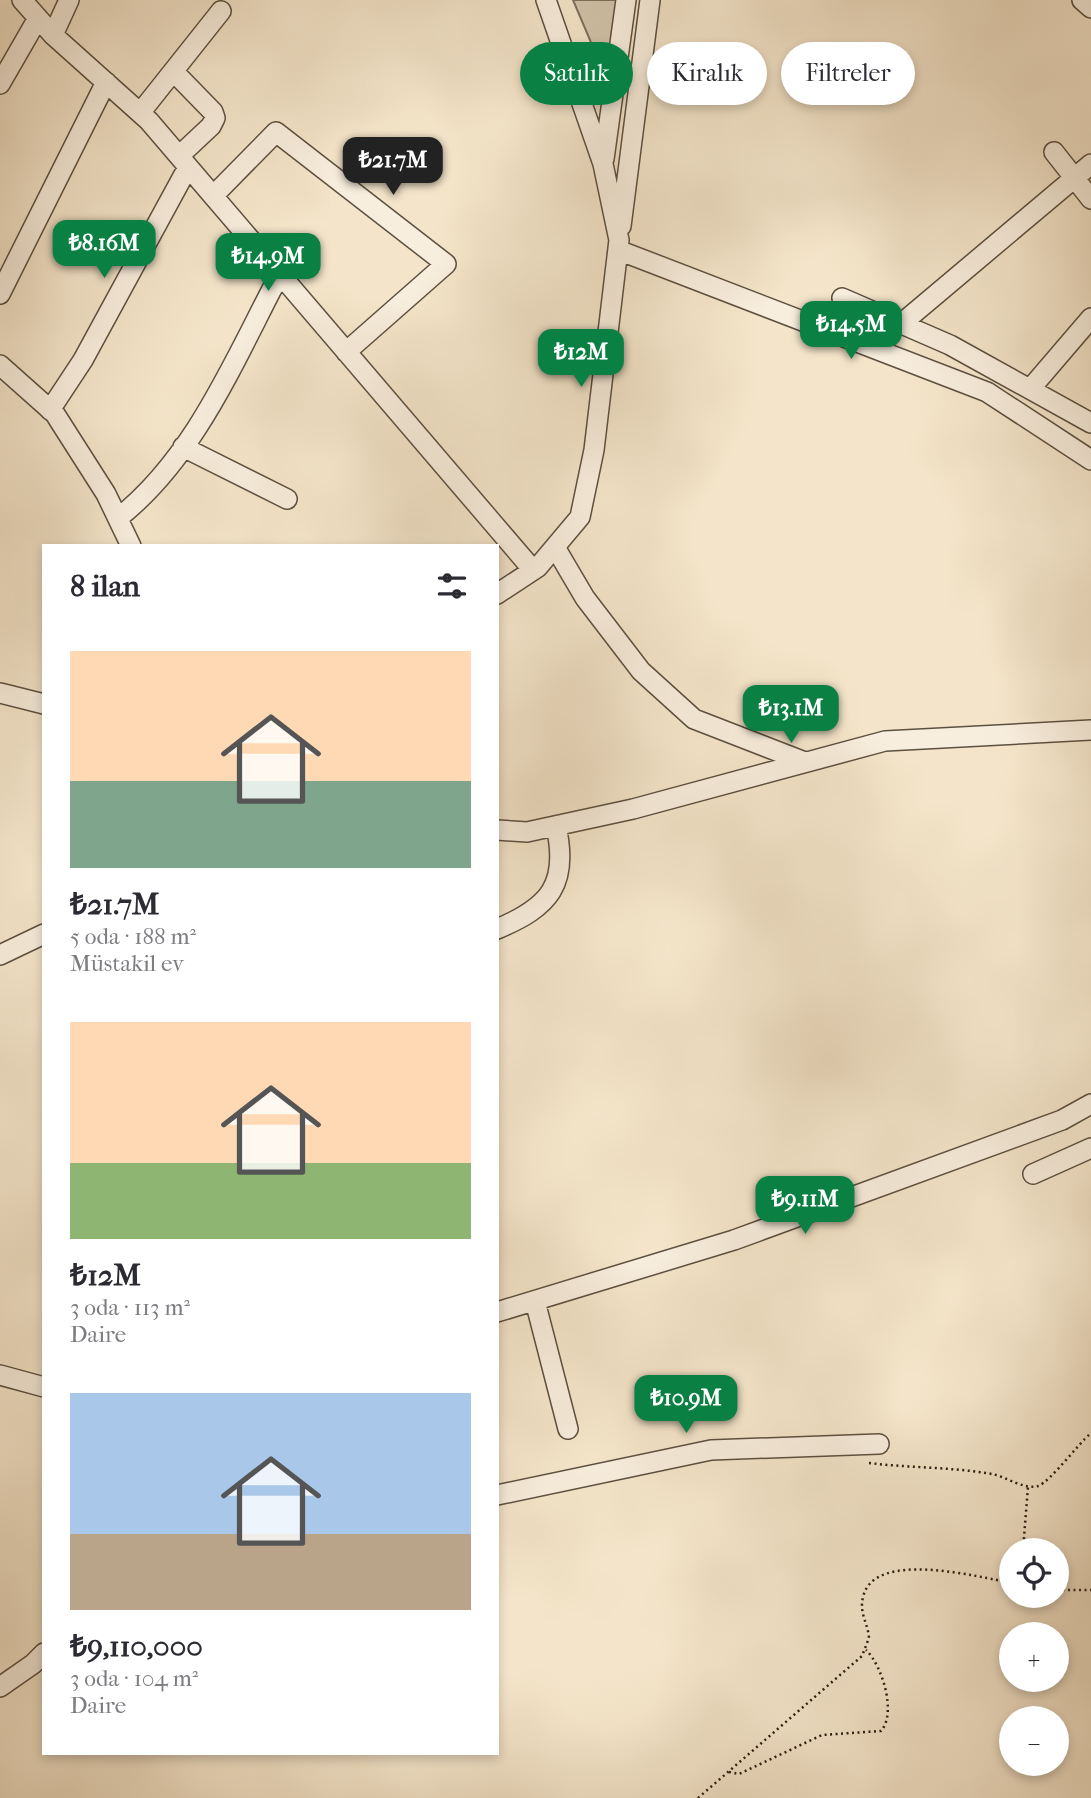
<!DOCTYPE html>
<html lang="tr">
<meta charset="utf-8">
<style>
body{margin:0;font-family:"IM FELL French Canon",serif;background:#f7f7f7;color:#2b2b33;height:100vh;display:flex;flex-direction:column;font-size:26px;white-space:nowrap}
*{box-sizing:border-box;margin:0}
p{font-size:23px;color:#7c7c81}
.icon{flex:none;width:38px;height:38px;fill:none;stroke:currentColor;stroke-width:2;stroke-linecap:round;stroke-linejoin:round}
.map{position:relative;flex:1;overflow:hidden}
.panel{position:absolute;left:42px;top:544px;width:457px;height:1211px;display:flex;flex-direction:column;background:#fff;border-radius:0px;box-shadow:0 4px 10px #0003}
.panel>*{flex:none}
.banner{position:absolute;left:520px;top:42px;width:466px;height:63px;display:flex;gap:14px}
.buttons{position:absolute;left:999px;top:1538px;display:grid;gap:14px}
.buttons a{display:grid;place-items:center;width:70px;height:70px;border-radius:50%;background:#fff;box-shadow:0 4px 10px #0003;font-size:35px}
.price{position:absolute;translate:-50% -60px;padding:0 16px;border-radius:14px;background:#0b8043;color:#fff;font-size:23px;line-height:46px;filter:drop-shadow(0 2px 4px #0008)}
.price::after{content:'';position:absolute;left:50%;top:42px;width:21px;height:16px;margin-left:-10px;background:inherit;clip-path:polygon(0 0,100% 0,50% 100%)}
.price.selected{background:#222;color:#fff}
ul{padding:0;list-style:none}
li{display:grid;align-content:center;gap:14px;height:371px;padding:0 28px}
li span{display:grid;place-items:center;height:217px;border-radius:0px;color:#555}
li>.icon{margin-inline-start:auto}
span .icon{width:126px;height:126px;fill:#fffc;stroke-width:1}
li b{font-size:30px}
h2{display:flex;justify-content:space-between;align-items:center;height:84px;padding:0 28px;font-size:30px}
.tag{padding:0 24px;border-radius:32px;background:#fff;box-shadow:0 4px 10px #0003;font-size:24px;line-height:63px}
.tag.selected{background:#0b8043;color:#fff}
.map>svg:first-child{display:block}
.green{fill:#d2c3ab;stroke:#7e705e;stroke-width:2}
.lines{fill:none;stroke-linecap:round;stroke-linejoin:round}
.minor-casing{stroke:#5c5040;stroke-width:22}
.path{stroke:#2a1e12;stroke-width:2.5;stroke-dasharray:2 3.5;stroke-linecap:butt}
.minor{stroke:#f8eedd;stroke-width:19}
</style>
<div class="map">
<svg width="1091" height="1798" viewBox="0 0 1091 1798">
<rect width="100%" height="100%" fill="#f4e5ca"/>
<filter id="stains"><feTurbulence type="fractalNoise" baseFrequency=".00286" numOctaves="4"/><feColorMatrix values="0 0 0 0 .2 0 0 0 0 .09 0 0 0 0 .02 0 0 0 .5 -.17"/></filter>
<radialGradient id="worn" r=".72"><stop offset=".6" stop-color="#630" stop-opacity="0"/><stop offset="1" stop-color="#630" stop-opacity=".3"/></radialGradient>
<path class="green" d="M573,0h45l-7,67 -10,-1z"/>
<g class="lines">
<g class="minor-casing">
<path id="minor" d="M22,0l31,35 96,86 384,449
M1082,0l9,8
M53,35l16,-35
M175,73l38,39 2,6 -4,8 -32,30
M0,84l38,-66
M140,113l81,-102
M1054,152l37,47
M604,159l22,-159
M213,196l63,-64 170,132 -100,88
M621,226l29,-226
M618,250l369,142 104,68
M0,294l106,-212
M842,298l108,47 141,78
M901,324l190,-160
M0,365l55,49 51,80 25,52
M1031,388l60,-70
M50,410l33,-50 105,-193
M183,447l104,52
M118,518c73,-57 113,-150 155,-231l9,-9
M555,547l30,51 56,73 53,48 111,43
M497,594l41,-27 42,-50 14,-67 25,-210 -16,-76 -57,-164
M0,693l44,11
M497,830l30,2 106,-23 252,-68 206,-11
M497,929c53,-22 72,-45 59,-103
M0,955l44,-21
M1033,1174l58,-26
M535,1301l33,128
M497,1312l237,-72 328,-120 29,-16
M0,1375l44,12
M497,1495l214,-45 168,-6
M0,1687l33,-23 11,-11"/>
</g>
<path class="path" d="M869,1463c41,5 83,4 123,11 15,3 32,16 46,12 12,-4 40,-42 53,-53
M1023,1550l5,-63
M1057,1590h34
M729,1772l10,2 83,-39 59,-4c16,-18 1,-66 -15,-81
M698,1798l164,-142 7,-18c-1,-15 -10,-24 -6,-41 11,-48 115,-20 149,-14"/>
<use href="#minor" class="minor"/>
</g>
<rect width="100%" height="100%" filter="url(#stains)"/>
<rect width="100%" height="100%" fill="url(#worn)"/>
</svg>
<div class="buttons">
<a><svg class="icon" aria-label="locate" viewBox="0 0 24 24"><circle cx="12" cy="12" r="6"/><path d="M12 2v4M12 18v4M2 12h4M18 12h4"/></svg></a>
<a>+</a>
<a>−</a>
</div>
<b class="price selected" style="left:393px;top:197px">₺21.7M</b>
<b class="price" style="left:104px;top:280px">₺8.16M</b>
<b class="price" style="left:268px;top:293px">₺14.9M</b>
<b class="price" style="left:851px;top:361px">₺14.5M</b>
<b class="price" style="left:581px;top:389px">₺12M</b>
<b class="price" style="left:791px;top:745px">₺13.1M</b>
<b class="price" style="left:805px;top:1236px">₺9.11M</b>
<b class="price" style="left:686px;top:1435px">₺10.9M</b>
<div class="banner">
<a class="tag selected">Satılık</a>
<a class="tag">Kiralık</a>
<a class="tag">Filtreler</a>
</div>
<section class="panel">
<h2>8 ilan<svg class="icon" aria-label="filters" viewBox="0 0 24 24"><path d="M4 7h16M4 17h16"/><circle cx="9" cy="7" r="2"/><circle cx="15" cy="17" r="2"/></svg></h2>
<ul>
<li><span style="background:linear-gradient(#ffd9b3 60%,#7fa58c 0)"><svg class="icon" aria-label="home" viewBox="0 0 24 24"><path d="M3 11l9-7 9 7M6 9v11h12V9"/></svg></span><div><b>₺21.7M</b><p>5 oda · 188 m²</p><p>Müstakil ev</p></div></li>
<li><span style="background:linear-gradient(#ffd9b3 65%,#8fb573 0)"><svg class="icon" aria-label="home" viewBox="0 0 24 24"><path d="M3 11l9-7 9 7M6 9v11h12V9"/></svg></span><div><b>₺12M</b><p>3 oda · 113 m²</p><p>Daire</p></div></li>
<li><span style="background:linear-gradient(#a9c7e8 65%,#b9a48a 0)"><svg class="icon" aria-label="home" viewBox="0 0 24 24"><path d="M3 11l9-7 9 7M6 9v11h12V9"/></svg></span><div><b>₺9,110,000</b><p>3 oda · 104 m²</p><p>Daire</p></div></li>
</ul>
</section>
</div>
